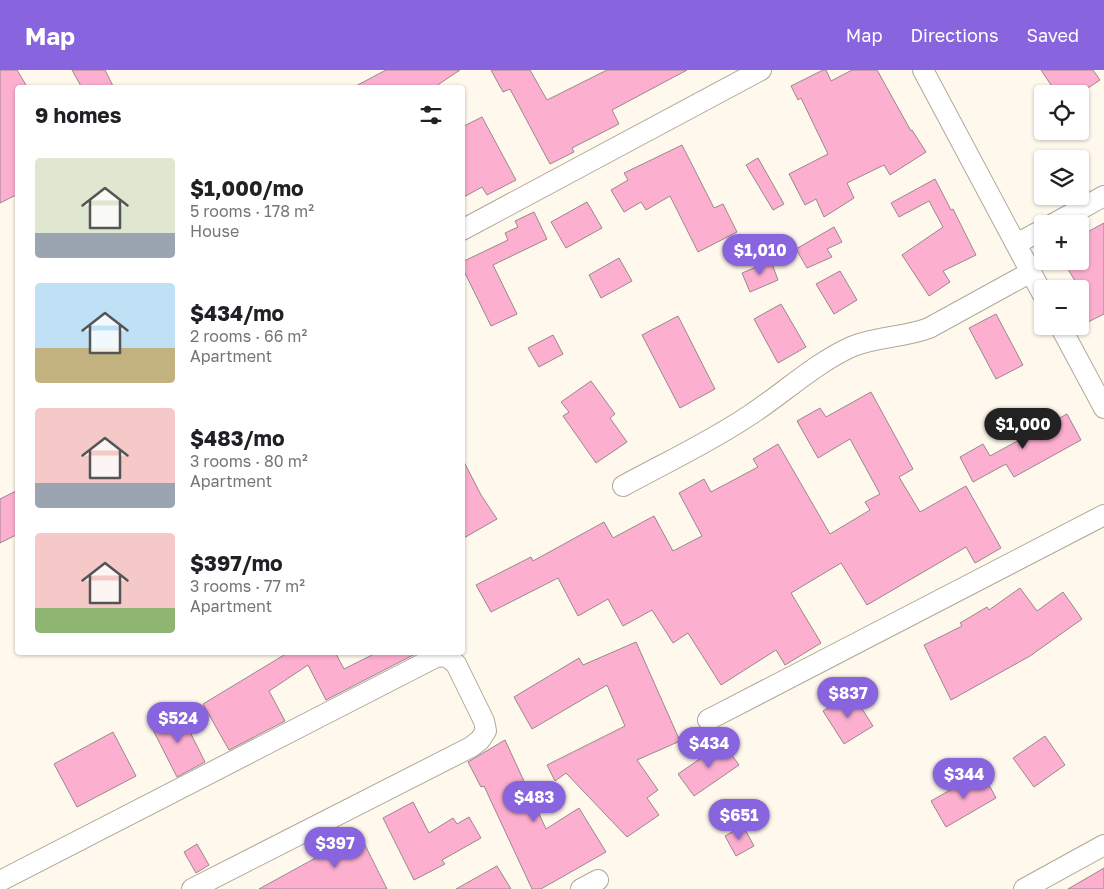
<!DOCTYPE html>
<meta charset="utf-8">
<style>
body{margin:0;font-family:"Golos Text",sans-serif;background:#f2f2f2;color:#202124;height:100vh;display:flex;flex-direction:column;font-size:19px;white-space:nowrap}
*{box-sizing:border-box;margin:0}
p{font-size:16px;color:#757577}
.icon{flex:none;width:28px;height:28px;fill:none;stroke:currentColor;stroke-width:2;stroke-linecap:round;stroke-linejoin:round}
.map{position:relative;flex:1;overflow:hidden}
.drawer{position:absolute;left:15px;top:15px;width:450px;height:570px;display:flex;flex-direction:column;background:#fff;border-radius:5px;box-shadow:0 1px 4px #0004}
.drawer>*{flex:none}
.buttons{position:absolute;left:1034px;top:15px;display:grid;gap:10px}
.buttons a{display:grid;place-items:center;width:55px;height:55px;border-radius:5px;background:#fff;box-shadow:0 1px 4px #0004;font-size:25px}
.price{position:absolute;translate:-50% -42px;padding:0 11px;border-radius:18px;background:#8864df;color:#fff;font-size:16px;line-height:32px;filter:drop-shadow(0 1px 2px #0008)}
.price::after{content:'';position:absolute;left:50%;top:30px;width:15px;height:11px;margin-left:-8px;background:inherit;clip-path:polygon(0 0,100% 0,50% 100%)}
.price.on{background:#222;color:#fff}
ul{padding:0;list-style:none}
li{display:flex;align-items:center;gap:15px;height:125px;padding:0 20px}
li span{display:grid;place-items:center;flex:none;width:140px;height:100px;border-radius:5px;color:#555}
li>.icon{margin-inline-start:auto}
span .icon{width:60px;height:60px;fill:#fffc;stroke-width:1}
li b{font-size:21px}
h2{display:flex;justify-content:space-between;align-items:center;height:60px;padding:0 20px;font-size:21px}
header{display:flex;align-items:center;gap:30px;box-sizing:border-box;height:70px;padding:0 25px;background:#8864df;color:#fff}
header strong{font-size:24px}
nav{display:flex;gap:28px;margin-inline-start:auto;font-size:18px}
.map>svg:first-child{display:block}
.building{fill:#fdafcf;stroke:#98888e}
.lines{fill:none;stroke-linecap:round;stroke-linejoin:round}
.minor-casing{stroke:#b0a89a;stroke-width:22}
.minor{stroke:#fff;stroke-width:20}
</style>
<header>
<strong>Map</strong>
<nav><a>Map</a><a>Directions</a><a>Saved</a></nav>
</header>
<div class="map">
<svg width="1104" height="819" viewBox="0 0 1104 819">
<rect width="100%" height="100%" fill="#fff8ec"/>
<path class="building" d="M0,0h17l9,15 -8,3v106l-18,9z
M72,0h33l9,18h-32z
M386,0h74l-27,18h-81z
M491,0h39l17,30 60,-30h80l-75,40 7,14 -47,24 2,4 -24,12 -40,-75 -7,3z
M823,0h3l5,11 21,-11h25l34,61 1,-1 14,22 -36,23 -6,-10 -37,18 7,15 -30,19 -8,-18 -11,6 -16,-31 39,-20 -27,-56 -3,2 -7,-14z
M1041,0h52l7,10 -21,14h-22z
M482,47l34,63 -29,15 -5,-8 -20,11v-71z
M682,75l32,63 9,-4 14,28 -39,20 -28,-56 -24,14 -5,-8 -17,10 -13,-22 17,-10 -4,-7z
M758,88l26,46 -11,6 -27,-45z
M935,109l16,31 2,-1 23,46 -33,16 7,11 -21,14 -27,-41 41,-28 -14,-26 -30,16 -8,-14z
M587,132l15,26 -36,20 -15,-26z
M534,142l13,27 -54,26 24,49 -26,12 -29,-59v-5l46,-22 -3,-7 13,-6 -3,-6z
M1104,153v91l-18,9 -6,-12v-22l-17,-28h17v-25z
M834,157l8,15 -15,7 5,8 -25,11 -11,-19z
M619,188l13,23 -31,17 -12,-23z
M771,191l7,19 -28,12 -8,-19z
M840,201l17,29 -23,14 -18,-30z
M781,234l25,43 -28,16 -24,-44z
M996,244l27,51 -27,14 -27,-51z
M678,246l37,73 -35,19 -38,-73z
M553,265l10,19 -24,13 -11,-19z
M591,311l24,33 -5,4 17,24 -31,21 -33,-47 6,-4 -8,-10z
M871,322l42,77 -14,8 21,35 46,-26 35,62 -26,15 -9,-16 -99,58 -26,-42 -50,30 30,50 -36,22 -9,-15 -55,35 -33,-52 -15,10 -21,-33 -29,16 -15,-27 -30,17 -20,-38 -67,34 -15,-27 55,-28 2,4 71,-39 9,16 41,-22 19,35 29,-15 -23,-43 25,-14 7,13 47,-25 -5,-8 25,-15 52,90 40,-24 -5,-8 15,-8 -30,-55 -32,19 -21,-37 23,-13 6,9z
M1067,344l14,26 -67,37 -8,-13 -33,18 -13,-25 23,-13 7,12z
M462,388l19,37 16,24 -35,20z
M18,420v44l-18,9v-44z
M1020,518l17,23 26,-19 19,27 -52,37 -79,44 -27,-55 38,-19 -2,-3 27,-16 2,3z
M636,572l44,99 -43,19 21,30 -11,8 12,17 -32,22 -61,-64 -11,8 -8,-16 78,-39 -18,-41 -75,44 -18,-32 65,-39 4,7z
M289,582h46l9,17 34,-17h41l-93,48 -18,-35 -39,26 16,30 -56,29 -26,-46z
M852,623l21,33 -29,18 -21,-33z
M180,642l25,50 -28,15 -26,-51z
M113,662l23,44 -59,31 -23,-43z
M1045,666l20,29 -31,22 -21,-29z
M505,670l41,89 33,-21 27,44 -65,37h-9l-48,-103 -3,1 -13,-25z
M723,673l16,22 -45,31 -16,-22z
M982,702l14,26 -50,29 -15,-26z
M413,732l16,31 24,-15 4,6 12,-7 12,21 -39,22 3,4 -31,16 -31,-62z
M743,756l11,20 -18,10 -11,-20z
M358,761l29,58h-128l71,-39 -2,-5z
M197,774l12,21 -13,8 -12,-21z
M497,796l14,23h-55z
M1104,798v21h-36z"/>
<g class="lines">
<g class="minor-casing">
<path id="minor" d="M923,0l119,223
M1053,154l51,-28
M462,160l299,-160
M1016,174l26,-14
M1060,256l44,82
M623,416c42,-23 87,-44 127,-71 34,-22 64,-51 101,-68 25,-11 52,-9 78,-19l102,-56
M708,650l396,-205
M0,811l436,-224 10,-1 10,8 28,57 2,10 -6,9 -9,7 -279,142
M581,819l17,-9
M1024,819l80,-44"/>
</g>
<use href="#minor" class="minor"/>
</g>
</svg>
<div class="buttons">
<a><svg class="icon" aria-label="locate" viewBox="0 0 24 24"><circle cx="12" cy="12" r="6"/><path d="M12 2v4M12 18v4M2 12h4M18 12h4"/></svg></a>
<a><svg class="icon" aria-label="layers" viewBox="0 0 24 24"><path d="M12 4l9 5-9 5-9-5zM3 14l9 5 9-5"/></svg></a>
<a>+</a>
<a>−</a>
</div>
<b class="price" style="left:760px;top:206px">$1,010</b>
<b class="price on" style="left:1023px;top:380px">$1,000</b>
<b class="price" style="left:848px;top:649px">$837</b>
<b class="price" style="left:178px;top:674px">$524</b>
<b class="price" style="left:709px;top:699px">$434</b>
<b class="price" style="left:964px;top:730px">$344</b>
<b class="price" style="left:534px;top:753px">$483</b>
<b class="price" style="left:739px;top:771px">$651</b>
<b class="price" style="left:335px;top:799px">$397</b>
<section class="drawer">
<h2>9 homes<svg class="icon" aria-label="filters" viewBox="0 0 24 24"><path d="M4 7h16M4 17h16"/><circle cx="9" cy="7" r="2"/><circle cx="15" cy="17" r="2"/></svg></h2>
<ul>
<li><span style="background:linear-gradient(#dfe7d0 75%,#9aa5b1 0)"><svg class="icon" aria-label="home" viewBox="0 0 24 24"><path d="M3 11l9-7 9 7M6 9v11h12V9"/></svg></span><div><b>$1,000/mo</b><p>5 rooms · 178 m²</p><p>House</p></div></li>
<li><span style="background:linear-gradient(#bfe0f5 65%,#c2b280 0)"><svg class="icon" aria-label="home" viewBox="0 0 24 24"><path d="M3 11l9-7 9 7M6 9v11h12V9"/></svg></span><div><b>$434/mo</b><p>2 rooms · 66 m²</p><p>Apartment</p></div></li>
<li><span style="background:linear-gradient(#f6c9c9 75%,#9aa5b1 0)"><svg class="icon" aria-label="home" viewBox="0 0 24 24"><path d="M3 11l9-7 9 7M6 9v11h12V9"/></svg></span><div><b>$483/mo</b><p>3 rooms · 80 m²</p><p>Apartment</p></div></li>
<li><span style="background:linear-gradient(#f6c9c9 75%,#8fb573 0)"><svg class="icon" aria-label="home" viewBox="0 0 24 24"><path d="M3 11l9-7 9 7M6 9v11h12V9"/></svg></span><div><b>$397/mo</b><p>3 rooms · 77 m²</p><p>Apartment</p></div></li>
</ul>
</section>
</div>
